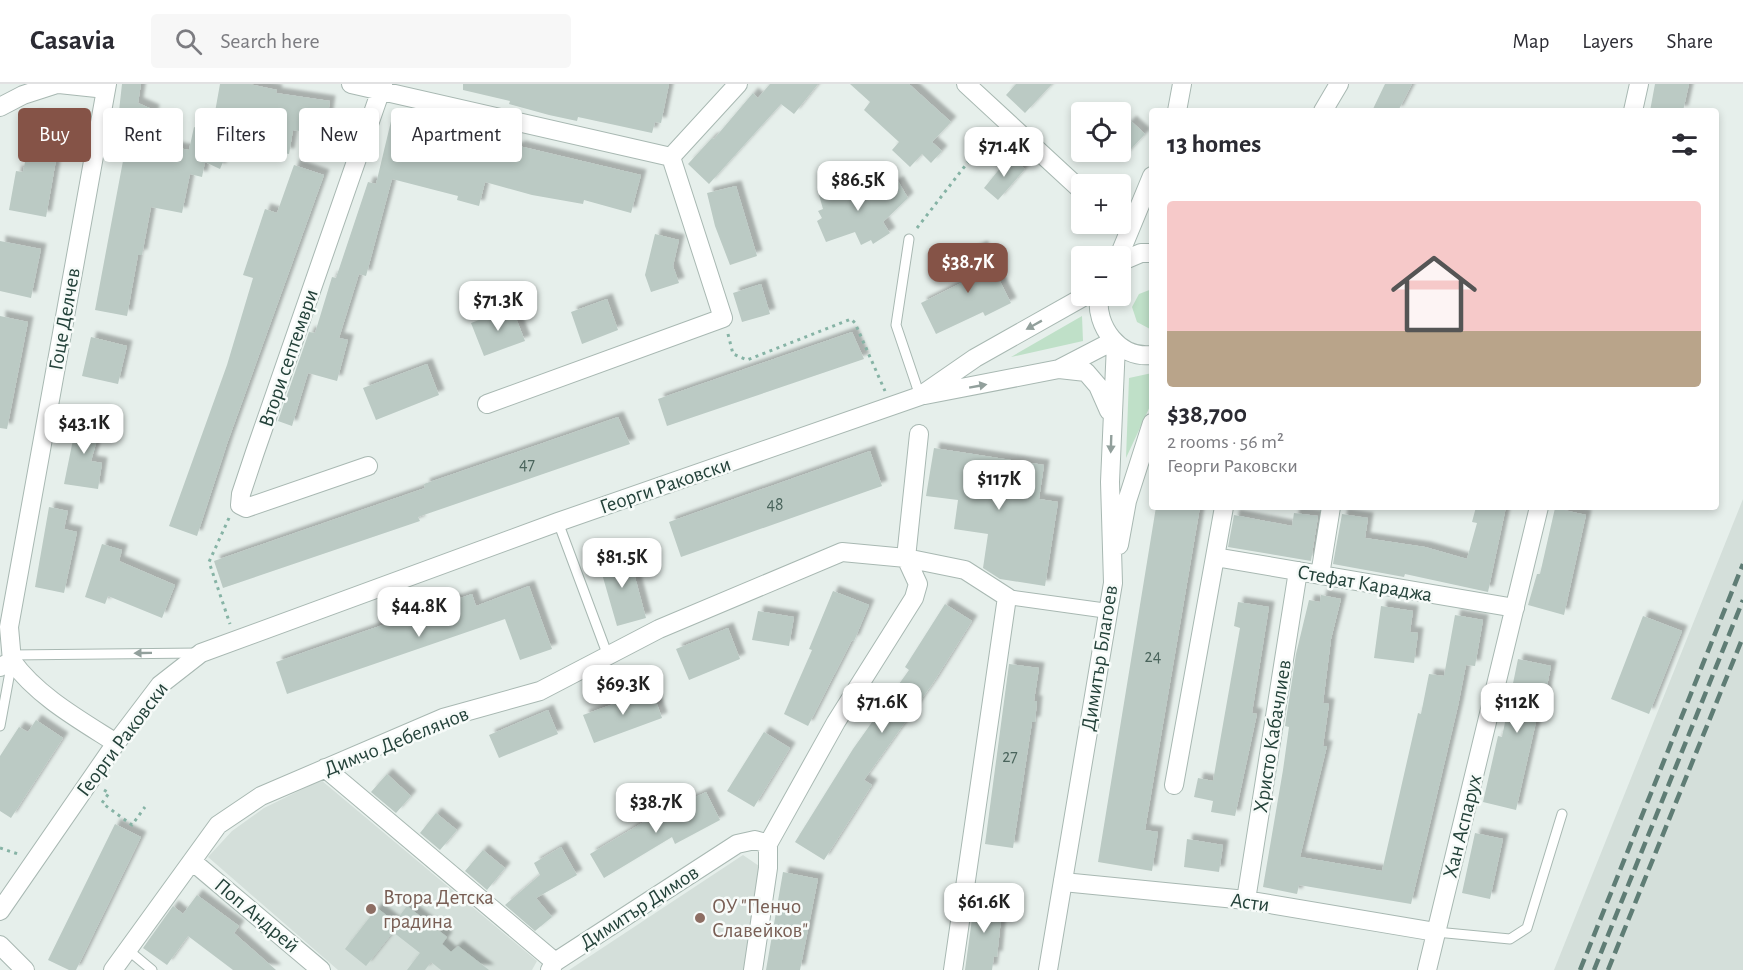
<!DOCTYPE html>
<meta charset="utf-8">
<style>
body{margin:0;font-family:"Alegreya Sans",sans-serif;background:#f7f7f7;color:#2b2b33;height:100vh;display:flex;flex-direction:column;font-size:22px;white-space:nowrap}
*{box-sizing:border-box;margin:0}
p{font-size:20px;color:#7c7c81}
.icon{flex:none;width:33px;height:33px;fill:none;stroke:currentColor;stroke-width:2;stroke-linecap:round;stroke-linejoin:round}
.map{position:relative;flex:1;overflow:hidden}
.sheet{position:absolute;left:1149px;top:24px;width:570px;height:402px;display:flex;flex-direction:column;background:#fff;border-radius:6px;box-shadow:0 3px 9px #0003}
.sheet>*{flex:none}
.banner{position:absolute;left:18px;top:24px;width:570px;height:54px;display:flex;gap:12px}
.fabs{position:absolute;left:1071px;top:18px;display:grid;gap:12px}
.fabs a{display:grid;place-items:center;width:60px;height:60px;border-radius:6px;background:#fff;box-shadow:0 3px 9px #0003;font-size:30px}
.price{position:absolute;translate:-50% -51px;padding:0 14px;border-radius:12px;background:#fff;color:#222;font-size:20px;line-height:39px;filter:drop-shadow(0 2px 3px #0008)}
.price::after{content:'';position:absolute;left:50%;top:36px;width:18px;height:14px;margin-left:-9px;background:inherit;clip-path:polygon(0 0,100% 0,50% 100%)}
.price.active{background:#855347;color:#fff}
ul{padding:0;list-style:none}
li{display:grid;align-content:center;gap:12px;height:318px;padding:0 18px}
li+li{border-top:2px solid #e1e1e2}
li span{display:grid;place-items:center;height:186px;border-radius:6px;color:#555}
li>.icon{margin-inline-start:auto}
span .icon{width:108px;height:108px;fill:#fffc;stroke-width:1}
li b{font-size:26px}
h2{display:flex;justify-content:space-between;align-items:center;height:72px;padding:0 18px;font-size:26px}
.pill{padding:0 21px;border-radius:6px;background:#fff;box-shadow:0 3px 9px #0003;font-size:21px;line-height:54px}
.pill.active{background:#855347;color:#fff}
header{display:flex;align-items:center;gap:36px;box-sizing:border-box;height:84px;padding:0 30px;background:#fff;border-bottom:2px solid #e1e1e2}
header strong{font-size:28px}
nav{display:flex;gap:33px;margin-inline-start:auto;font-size:21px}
.search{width:420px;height:54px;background:#f7f7f7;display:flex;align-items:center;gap:15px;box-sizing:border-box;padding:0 21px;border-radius:6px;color:#7c7c81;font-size:22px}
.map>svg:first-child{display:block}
.built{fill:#d4dfda}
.green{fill:#bfe0c8}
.building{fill:#bbcac4;filter:url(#shadow)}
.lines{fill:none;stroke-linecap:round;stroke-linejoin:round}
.service-casing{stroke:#a8b8b2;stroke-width:11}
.pedestrian-casing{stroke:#a8b8b2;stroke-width:16}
.minor-casing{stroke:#a8b8b2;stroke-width:20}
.tertiary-casing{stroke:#a8b8b2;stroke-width:20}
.path{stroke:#86b3a5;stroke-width:3;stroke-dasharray:3 4.5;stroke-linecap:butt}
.service{stroke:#fff;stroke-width:9}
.pedestrian{stroke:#fff;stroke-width:14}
.minor{stroke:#fff;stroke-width:18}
.tertiary{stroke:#fff;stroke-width:18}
.rail{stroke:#5f7d75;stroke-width:4.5;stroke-dasharray:12 6;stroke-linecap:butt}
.oneway{fill:#92a09c}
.education-dot{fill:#8d6e63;stroke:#f7fbf9;stroke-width:2}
.labels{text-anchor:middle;stroke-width:5;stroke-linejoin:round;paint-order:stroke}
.number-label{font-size:18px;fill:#4a645c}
.street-label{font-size:21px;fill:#24423a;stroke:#f7fbf9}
.education-label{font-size:21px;fill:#785e54;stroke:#f7fbf9;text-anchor:start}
</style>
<header>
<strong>Casavia</strong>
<div class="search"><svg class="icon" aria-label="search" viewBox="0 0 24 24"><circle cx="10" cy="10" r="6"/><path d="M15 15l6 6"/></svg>Search here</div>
<nav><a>Map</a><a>Layers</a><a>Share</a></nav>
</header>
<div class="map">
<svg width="1743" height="886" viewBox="0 0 1743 886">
<defs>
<filter id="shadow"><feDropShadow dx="5.5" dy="-5.5" stdDeviation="1.5" flood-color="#0004"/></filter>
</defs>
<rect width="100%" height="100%" fill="#e6efeb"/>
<path class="built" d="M1743,415v471h-189z
M321,696l216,181 -5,9h-194l-130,-113 24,-26 32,-23z
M743,771l19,13 -17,102h-176z"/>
<path class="green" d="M1152,205v40h-2l-13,-7 -5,-15 7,-13z
M1082,232l1,25 -72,16z
M1152,289v29l-26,56 3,-80z"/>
<path class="building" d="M122,0h19l-3,19 16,7 -2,13 5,2 -3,18 35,7 5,-23 37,16 -11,26 -15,-7 -3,15 -12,-3 -8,39 -31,-6 -9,48h-4l-11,61 -32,-6 37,-197 -13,-2z
M220,0h29l28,6 -1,3 54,8 -5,34 -32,-5 -4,24 -16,-3 5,-32 -34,-7 -1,5 -28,-5z
M463,0h206l-8,39 -6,-1 -3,11 -74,-16 -1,4 -28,-6 -40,-11 1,-3 -47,-11z
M770,0h48l-24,30 -13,-10 -72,80 -21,-20 24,-26 2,1 39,-46 5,5z
M850,0h59l42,38 -19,20 10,9 -11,12 -9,-9 -12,13 -18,-17 7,-8 -35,-32 6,-8z
M1016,0h36l-27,29 -19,-18z
M1385,0h27l-14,27h-26z
M1655,0h34l-6,27h-33z
M34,31l29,5 -17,97 -37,-7 7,-39 7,1z
M392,33l80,22 1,-2 45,11 1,-2 122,29 -10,38 -47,-13 -1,4 -51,-9 -47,-13 -6,24 -22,-6 1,-4 -66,-17 -26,97 -7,-2 -20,64 9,2 -11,41 -29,-8 -16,53 -14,-5 31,-89 6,1 17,-56 4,1 32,-96 8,2z
M1131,37l14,13 -25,27v-29z
M1010,72l15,13 -27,31 -14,-12z
M294,81l30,10 -96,266 -31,95 -28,-10 58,-161 26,-87 -10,-3 22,-66 12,4z
M857,95l12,22 29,-20 10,17 -25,24 7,11 -17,11 -2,-4 -10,5 -6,-13 -29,10 -9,-21 5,-3 -4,-7 5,-2 -4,-14z
M736,102l21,70 -27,9 -15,-39 -8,-33z
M655,150l24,6 -6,26 6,17 -28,9 -6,-17z
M0,157l41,8 -10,49 -31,-7z
M982,162l29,57 -26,13 -2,-4 -47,22 -15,-31 46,-23 -11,-21z
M761,200l9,30 -28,8 -9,-29z
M607,215l11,31 -36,14 -11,-32z
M512,224l13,33 -41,15 -13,-33z
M0,232l28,6 -21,107 -7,-1z
M852,248l12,27 -197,67 -9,-27z
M91,253l36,9 -9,38 -36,-8z
M427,280l12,31 -63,25 -13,-32z
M78,331l24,7 -11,39 11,2 -4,26 -34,-5z
M618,333l12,27 -212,73 2,4 -197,67 -9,-27 211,-73 -1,-4z
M934,364l110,17 -5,34 19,3 -13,84 -45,-7 -17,-11 5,-34 -34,-5 4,-29 -32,-4z
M870,367l12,35 -201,71 -12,-35z
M49,423l19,4 -4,18 13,3 -13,61 -29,-6z
M1156,423h44l-55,323 13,2 -6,39 -54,-9z
M1476,423h30l-18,85 -83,-18 -1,3 -71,-13 9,-50 26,4 -3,20 60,9 42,12 10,-36 -5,-1z
M1555,424l31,7 -22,100 -36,-10 9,-31h3z
M1294,429l24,3 -7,45 -83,-14 6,-32 58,11z
M102,460l20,6 -3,11 56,24 -13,33 -54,-22 -3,8 -20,-7z
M628,467l18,67 -29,8 -19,-66z
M529,502l23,63 -32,11 -15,-41 -218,75 -11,-32 196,-68 4,12z
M833,507l36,14 -15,36 -2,-1 -44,86 -24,-12 28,-64 -3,-1z
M1321,511l20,4 -10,40 -8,64 6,1 -6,42h4l-27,111 82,14 36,-158 3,1 8,-40 15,2 11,-61 28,5 -8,46 -9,-1 -8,41 -47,198 -112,-19 -2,9 -34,-7 20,-117 6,-43 -4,-1 11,-72 13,-54 11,2z
M1238,518l31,5 -17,106 5,1 -22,102 -24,-4 2,-11 -19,-4 4,-19 15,3 27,-153 -6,-2z
M945,520l27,17 -39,62 -69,97 8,5 -48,75 -29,-18 58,-93 56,-79 -4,-3z
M1381,522l32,5 -3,21 8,1 -4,30 -40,-5z
M758,527l36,6 -5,29 -37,-6z
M1643,532l39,15 -33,83 -38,-15z
M728,544l12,31 -51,21 -13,-31z
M1518,575l33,7 -11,56h-4l-20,88 -33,-8 15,-66 4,1z
M1009,580l30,4 -5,33h3l-2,21h-3l-19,126 -28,-4z
M652,606l10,28 -68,25 -11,-28z
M548,626l10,24 -59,24 -10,-23z
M36,636l27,18 -52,80 -11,-7v-55l19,-29 9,5z
M764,648l26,16 -36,59 -27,-16z
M387,690l24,22 -15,17 -25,-21z
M706,708l14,28 -45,24 -3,-7 -68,41 -14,-24 52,-31z
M436,729l21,17 -17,20 -20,-17z
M115,740l26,13 -65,133h-7l-21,-10z
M1475,749l28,6 -13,60 -28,-6z
M1187,755l36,6 -4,27 -35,-5z
M561,763l16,28 -41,23 16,19 -17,14 -30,-26 35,-30 -6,-12z
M483,766l22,18 -18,22 -22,-19z
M783,788l35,7 -18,91h-34z
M197,811l42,31 -5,7 42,37h-43l-45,-34 -21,29 -24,-17 30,-42 10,8z
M975,813l28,3 -6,57 -3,-1 -2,14h-27z
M407,822l40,31 -5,7 9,8 7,-6 31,24h-48l-10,-8 -6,8h-18l13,-17 -27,-21 -27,34 -21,-17 32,-41 18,14z"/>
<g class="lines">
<g class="service-casing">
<path id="service" d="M909,155l-13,86 24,71
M558,438l50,134
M10,571l189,-2
M0,642l12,-65
M1436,848l74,7 17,-11 35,-114
M128,866l24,20"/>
</g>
<g class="pedestrian-casing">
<path id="pedestrian" d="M1007,513l101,14"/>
</g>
<g class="minor-casing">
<path id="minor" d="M59,0l47,5
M351,0l320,73
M966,0l116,107
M0,23l23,-12 34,-11
M1177,27l5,-27
M1633,27l6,-27
M671,73l67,-73
M1119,172l33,-80
M487,320l236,-86 -52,-161
M919,350l-13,124 59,12 42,27 -54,373
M368,382l-122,42 -6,-3 1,-11 14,-42 128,-368
M1215,473l300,51
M1320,491l11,-68
M12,577l-3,-34 98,-543
M0,583l12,-6c25,35 68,59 104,82
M325,684l230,194
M1174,701l50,-278
M192,777l129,109
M1063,798l183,18 190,32
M1246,816l52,-329
M0,861l25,25
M113,886l105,-145 43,-29 182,-78 97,-27 119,-62 183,-77 64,6 12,26 -4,14 -78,124 -68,122 -13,-4 -18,4 -182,118 -5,8
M753,886l15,-102v-24
M1427,886l112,-463"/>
</g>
<g class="tertiary-casing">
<path id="tertiary" d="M1323,27l16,-27
M1120,178l21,-9h11
M1099,212c-4,30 20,63 53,59
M1059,285l27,3 12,14 11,25
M925,311l134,-26 54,-28
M1119,461l8,-44 25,-78
M0,827l116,-168 44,-58 41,-32 357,-131 362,-126 55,-38 110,-62
M1048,886l65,-387 -3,-101 6,-138"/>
</g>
<path class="path" d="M917,144l75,-97
M728,250l5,20 14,6 104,-41 4,4 30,68
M229,434l-20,44 21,62
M104,706l5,3 -7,10 30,22 13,-18
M0,764l18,6"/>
<use href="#service" class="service"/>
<use href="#pedestrian" class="pedestrian"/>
<use href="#minor" class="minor"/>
<use href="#tertiary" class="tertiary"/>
<path class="rail" d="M1580,886l163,-406
M1594,886l149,-370
M1608,886l135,-333"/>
</g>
<defs><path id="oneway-solid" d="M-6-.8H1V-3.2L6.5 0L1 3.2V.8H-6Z" transform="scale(1.5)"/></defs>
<g class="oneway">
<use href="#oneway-solid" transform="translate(1034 241) rotate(151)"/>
<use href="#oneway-solid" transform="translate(978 302) rotate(-10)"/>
<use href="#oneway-solid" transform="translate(1111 360) rotate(92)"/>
<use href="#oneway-solid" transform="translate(143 569) rotate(179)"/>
</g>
<g class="education-dot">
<circle cx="371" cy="825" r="6"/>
<circle cx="700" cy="834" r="6"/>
</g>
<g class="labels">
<g class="number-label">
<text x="527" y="386">47</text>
<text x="775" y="426">48</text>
<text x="1153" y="578">24</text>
<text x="1010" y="678">27</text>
</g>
<g class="street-label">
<text transform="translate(64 235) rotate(-80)" y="7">Гоце Делчев</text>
<text transform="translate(288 274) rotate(-71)" y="7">Втори септември</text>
<text transform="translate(665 401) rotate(-19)" y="7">Георги Раковски</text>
<text transform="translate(1365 499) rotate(10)" y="7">Стефат Караджа</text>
<text transform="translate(1099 574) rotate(-81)" y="7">Димитър Благоев</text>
<text transform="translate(1272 652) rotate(-81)" y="7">Христо Кабачлиев</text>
<text transform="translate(122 655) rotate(-53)" y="7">Георги Раковски</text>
<text transform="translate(396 657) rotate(-22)" y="7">Димчо Дебелянов</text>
<text transform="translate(1462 742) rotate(-76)" y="7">Хан Аспарух</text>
<text transform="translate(1250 818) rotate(8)" y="7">Асти</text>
<text transform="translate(639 823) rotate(-33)" y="7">Димитър Димов</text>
<text transform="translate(257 831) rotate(40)" y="7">Поп Андрей</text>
</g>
<g class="education-label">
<text x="383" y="820">Втора Детска<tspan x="383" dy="24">градина</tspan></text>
<text x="712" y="829">ОУ "Пенчо<tspan x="712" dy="24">Славейков"</tspan></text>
</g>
</g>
</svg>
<div class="fabs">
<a><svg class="icon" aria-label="locate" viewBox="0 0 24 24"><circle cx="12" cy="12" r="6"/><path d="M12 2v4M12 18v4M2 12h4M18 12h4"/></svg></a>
<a>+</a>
<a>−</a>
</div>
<b class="price" style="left:1004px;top:94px">$71.4K</b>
<b class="price" style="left:858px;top:128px">$86.5K</b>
<b class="price active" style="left:968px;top:210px">$38.7K</b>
<b class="price" style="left:498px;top:248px">$71.3K</b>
<b class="price" style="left:84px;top:371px">$43.1K</b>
<b class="price" style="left:999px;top:427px">$117K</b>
<b class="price" style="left:622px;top:505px">$81.5K</b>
<b class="price" style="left:419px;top:554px">$44.8K</b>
<b class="price" style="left:623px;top:632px">$69.3K</b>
<b class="price" style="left:882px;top:650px">$71.6K</b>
<b class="price" style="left:1517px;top:650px">$112K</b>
<b class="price" style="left:656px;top:750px">$38.7K</b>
<b class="price" style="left:984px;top:850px">$61.6K</b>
<div class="banner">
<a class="pill active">Buy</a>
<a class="pill">Rent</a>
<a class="pill">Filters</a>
<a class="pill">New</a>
<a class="pill">Apartment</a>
</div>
<section class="sheet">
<h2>13 homes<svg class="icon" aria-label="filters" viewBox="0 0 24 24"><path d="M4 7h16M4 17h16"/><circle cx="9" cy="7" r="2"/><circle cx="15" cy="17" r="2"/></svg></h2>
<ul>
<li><span style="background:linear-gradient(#f6c9c9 70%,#b9a48a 0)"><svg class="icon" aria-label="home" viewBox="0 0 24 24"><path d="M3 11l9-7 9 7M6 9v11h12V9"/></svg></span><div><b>$38,700</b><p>2 rooms · 56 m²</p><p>Георги Раковски</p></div></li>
</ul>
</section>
</div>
